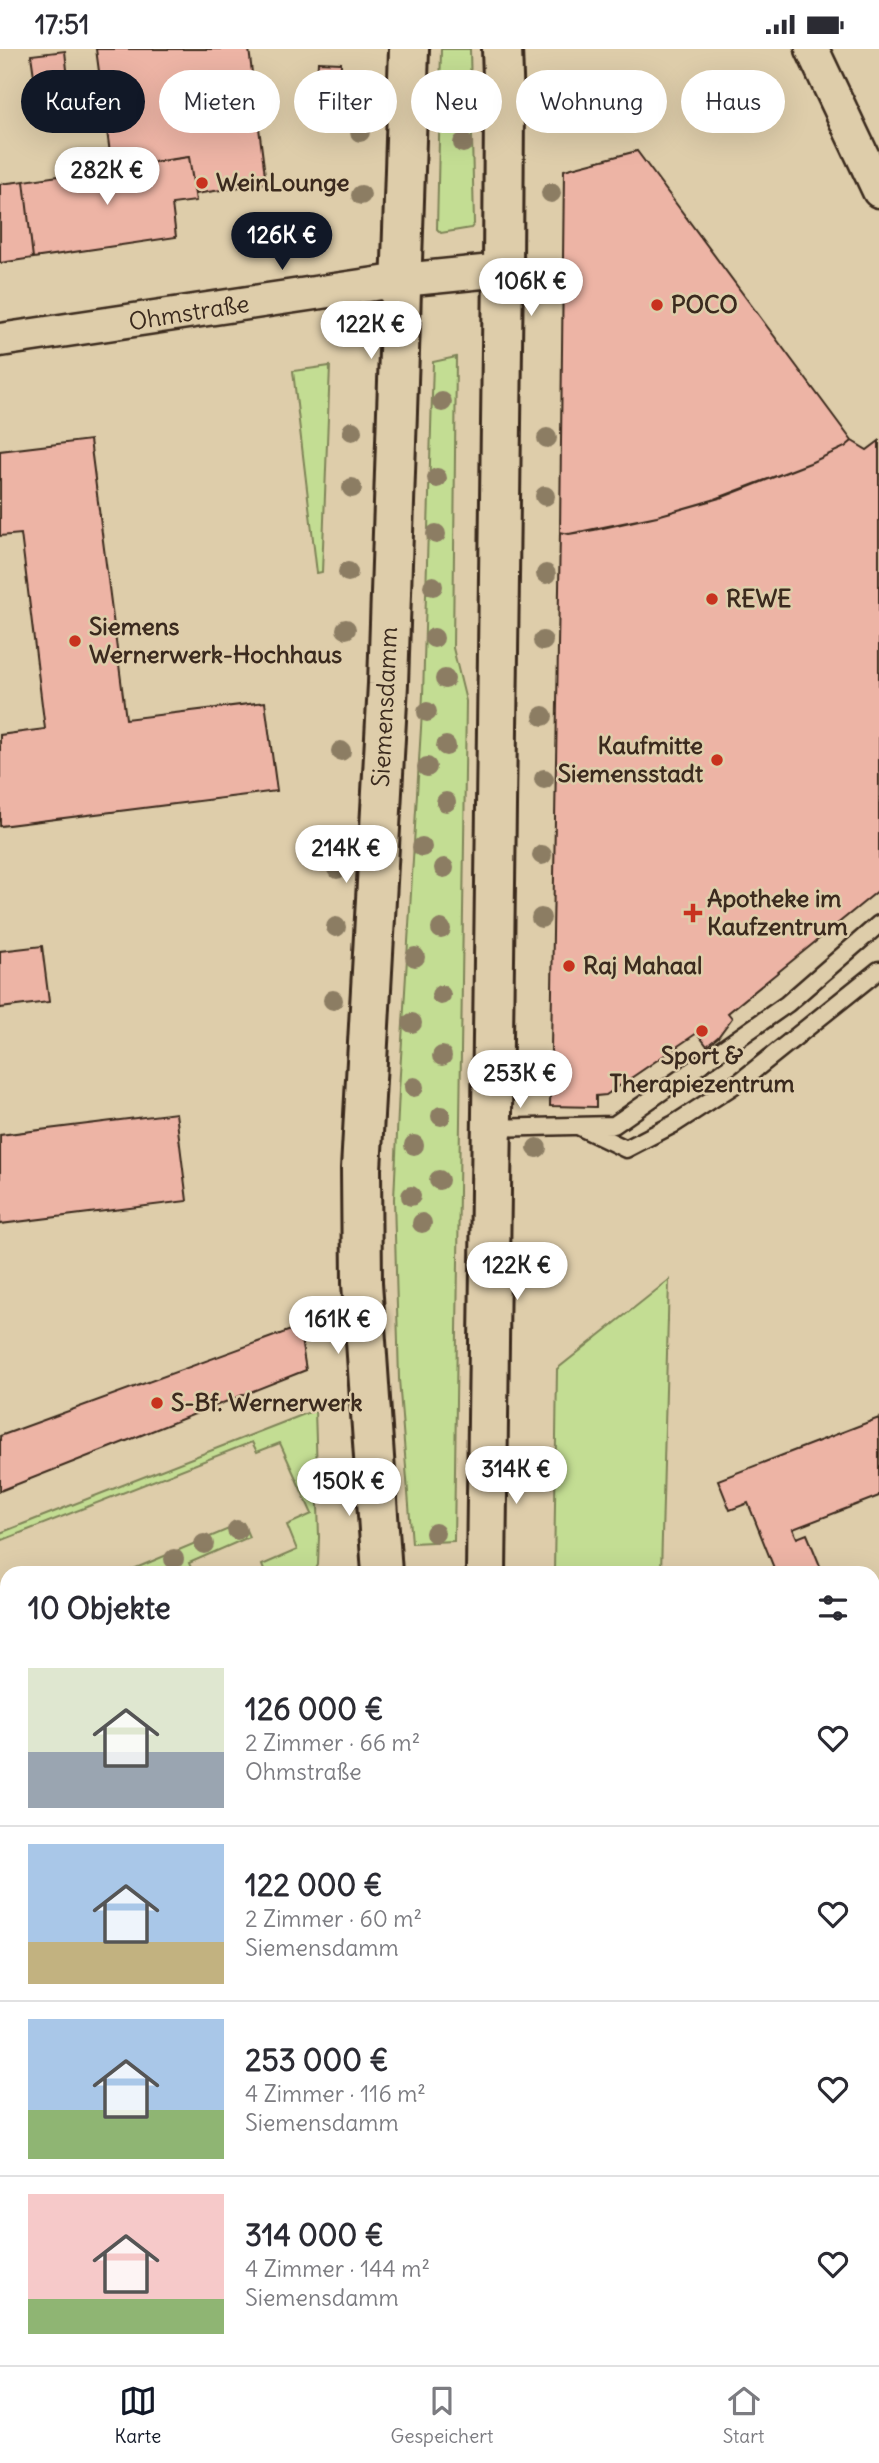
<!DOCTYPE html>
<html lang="de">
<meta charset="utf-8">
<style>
body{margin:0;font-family:Delius,sans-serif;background:#f2f2f3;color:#2b2b33;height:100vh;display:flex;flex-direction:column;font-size:26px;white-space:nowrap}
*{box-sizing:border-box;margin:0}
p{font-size:23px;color:#7c7c81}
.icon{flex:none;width:38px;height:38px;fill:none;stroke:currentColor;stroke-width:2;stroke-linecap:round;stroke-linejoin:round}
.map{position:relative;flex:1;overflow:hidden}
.side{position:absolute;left:0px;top:1517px;width:880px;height:800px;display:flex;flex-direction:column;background:#fff;border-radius:21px 21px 0 0;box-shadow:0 7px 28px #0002}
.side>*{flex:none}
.hud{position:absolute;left:21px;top:21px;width:838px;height:63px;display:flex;gap:14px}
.price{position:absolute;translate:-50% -60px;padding:0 16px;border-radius:24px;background:#fff;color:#222;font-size:23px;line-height:46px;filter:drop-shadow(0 2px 4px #0008)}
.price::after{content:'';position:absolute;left:50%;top:42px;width:21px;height:16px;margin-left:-10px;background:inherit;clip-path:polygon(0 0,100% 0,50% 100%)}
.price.on{background:#111827;color:#fff}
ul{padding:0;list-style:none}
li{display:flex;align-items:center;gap:21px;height:175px;padding:0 28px}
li+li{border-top:2px solid #e1e1e2}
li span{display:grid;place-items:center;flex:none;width:196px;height:140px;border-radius:0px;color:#555}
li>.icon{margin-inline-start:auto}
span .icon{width:84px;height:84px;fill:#fffc;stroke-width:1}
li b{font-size:30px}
h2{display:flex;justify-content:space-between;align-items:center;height:84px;padding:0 28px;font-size:30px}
.chip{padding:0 24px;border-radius:32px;background:#fff;box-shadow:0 7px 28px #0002;font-size:24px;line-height:63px}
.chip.on{background:#111827;color:#fff}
.status{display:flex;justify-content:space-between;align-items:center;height:49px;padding:0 35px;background:#fff;direction:ltr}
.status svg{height:19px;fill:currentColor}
.menu{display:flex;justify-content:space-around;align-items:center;height:98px;border-top:2px solid #e1e1e2;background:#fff;font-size:19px;color:#7c7c81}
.menu a{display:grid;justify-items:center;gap:4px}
.menu .on{color:#111827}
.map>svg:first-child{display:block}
.green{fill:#c3dd93;stroke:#7f8458;stroke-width:2}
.building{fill:#edb4a5;stroke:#3b2a1e;stroke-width:2}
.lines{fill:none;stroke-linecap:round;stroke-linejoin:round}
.lane-casing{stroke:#3b2a1e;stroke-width:21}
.street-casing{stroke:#3b2a1e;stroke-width:37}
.secondary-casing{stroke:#3b2a1e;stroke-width:44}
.lane{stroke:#decdaa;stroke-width:16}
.street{stroke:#decdaa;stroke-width:32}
.secondary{stroke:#decdaa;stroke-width:38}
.tree{fill:#8c7d64}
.poi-dot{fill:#c8321e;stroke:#decdaa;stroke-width:2.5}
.labels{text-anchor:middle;stroke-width:5;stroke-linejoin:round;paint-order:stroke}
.poi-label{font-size:24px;font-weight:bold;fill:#3b2a1e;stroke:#decdaa;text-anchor:start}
.street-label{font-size:24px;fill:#3b2a1e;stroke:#decdaa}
</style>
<div class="status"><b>17:51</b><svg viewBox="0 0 49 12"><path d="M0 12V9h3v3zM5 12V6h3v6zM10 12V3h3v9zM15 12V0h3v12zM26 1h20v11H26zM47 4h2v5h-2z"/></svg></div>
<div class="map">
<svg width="879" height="2316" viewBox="0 0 879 2316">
<rect width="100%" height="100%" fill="#decdaa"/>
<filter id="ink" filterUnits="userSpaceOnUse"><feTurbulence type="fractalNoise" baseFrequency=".0143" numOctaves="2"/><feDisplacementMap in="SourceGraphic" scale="14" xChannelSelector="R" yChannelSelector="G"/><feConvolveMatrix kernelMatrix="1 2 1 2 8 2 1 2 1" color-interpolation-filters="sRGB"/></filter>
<g filter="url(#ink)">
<path class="green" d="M441,0h29l4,175 -3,4 -30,5 -4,-4z
M456,308l-3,291 13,53 -12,840 -42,2 -13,-164 -5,-180 5,-109 24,-395 10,-333z
M330,317l-8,206 -5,1 -24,-202z
M669,1231l-8,293h-107l3,-204z
M315,1361l4,127 -1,28 -4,8h-49l-3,-8 35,-15 -10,-25 25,-11 -32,-71 -23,9 -5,-10 -252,99v-8z
M243,1474l6,14 -60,26 4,10h-69z
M542,2310h106l-1,6h-105z"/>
<path class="building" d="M96,0h153l17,134 -71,11 -6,-37 -77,11z
M65,2l3,28 -33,4 -4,-28z
M318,13l23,1 -2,54 -24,-1z
M637,102l215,290 -7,6 -35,16 -87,34 -66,19 -88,18 -9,-2 4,-362z
M189,108l7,44 -24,3 4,33 -143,21 -9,-77z
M24,132l9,77 -33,5v-79z
M90,391l36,279 139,-17 12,89 -277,35v-91l45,-6 -24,-195 -21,2v-85z
M852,392l15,9 12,-9v449l-151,123 4,5 -14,19 -11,9 -10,-13 -91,62 -10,1v11l-46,-1 10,-574 9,2 25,-4 63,-14 53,-15 100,-38 35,-16z
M42,897l7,56 -49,6v-57z
M176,1064l11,88 -187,23v-89z
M299,1278l7,43 -306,121v-55z
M879,1369v78l-86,33 4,9 10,-4 16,39h-47l-28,-70 -18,7 -12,-30z
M0,1863h7v447h242l-1,6h-248z
M873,1923l6,9v30l-6,4z
M879,2148v67l-6,3v-66z"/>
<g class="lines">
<g class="lane-casing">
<path id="lane" d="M580,1078l46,22 48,-25 68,-44 137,-110
M490,1079l124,-3 173,-121 92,-80
M0,1735l7,-1
M279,2310v6"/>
</g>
<g class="street-casing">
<path id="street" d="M812,0l67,142
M0,291l402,-60 101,-10
M0,1638l7,-1"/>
</g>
<g class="secondary-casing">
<path id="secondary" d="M382,1524l-20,-290 -1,-114 27,-485 21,-635
M486,1524l17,-1303 1,-165 -2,-56
M392,2316v-6
M478,2316v-6"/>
</g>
<use href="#lane" class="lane"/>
<use href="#street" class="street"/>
<use href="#secondary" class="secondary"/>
</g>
<g class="tree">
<circle cx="460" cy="69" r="10"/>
<circle cx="553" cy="73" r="10"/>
<circle cx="360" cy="83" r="10"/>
<circle cx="463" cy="94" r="10"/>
<circle cx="551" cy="144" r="10"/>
<circle cx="361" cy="146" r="10"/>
<circle cx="442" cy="353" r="10"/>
<circle cx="352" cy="382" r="10"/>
<circle cx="547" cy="389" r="10"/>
<circle cx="437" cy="429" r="10"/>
<circle cx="352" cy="439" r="10"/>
<circle cx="545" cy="447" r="10"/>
<circle cx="436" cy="485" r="10"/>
<circle cx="348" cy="523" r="10"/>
<circle cx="546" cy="525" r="10"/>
<circle cx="433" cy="537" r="10"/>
<circle cx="346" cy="580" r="10"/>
<circle cx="434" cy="589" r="10"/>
<circle cx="543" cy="592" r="10"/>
<circle cx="445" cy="630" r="10"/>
<circle cx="427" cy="663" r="10"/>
<circle cx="543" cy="667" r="10"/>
<circle cx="446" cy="697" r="10"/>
<circle cx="341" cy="702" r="10"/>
<circle cx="427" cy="718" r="10"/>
<circle cx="544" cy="730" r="10"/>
<circle cx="446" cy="753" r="10"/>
<circle cx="422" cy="798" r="10"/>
<circle cx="542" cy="806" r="10"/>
<circle cx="444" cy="819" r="10"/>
<circle cx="337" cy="820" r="10"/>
<circle cx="541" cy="869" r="10"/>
<circle cx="336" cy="878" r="10"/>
<circle cx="441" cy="880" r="10"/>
<circle cx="415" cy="908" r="10"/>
<circle cx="441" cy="946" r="10"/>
<circle cx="333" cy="951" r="10"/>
<circle cx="412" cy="974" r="10"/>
<circle cx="442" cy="1007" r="10"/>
<circle cx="414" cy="1038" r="10"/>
<circle cx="441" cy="1067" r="10"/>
<circle cx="414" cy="1096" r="10"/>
<circle cx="537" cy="1099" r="10"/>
<circle cx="439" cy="1131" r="10"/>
<circle cx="411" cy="1147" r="10"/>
<circle cx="422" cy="1174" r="10"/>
<circle cx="237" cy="1481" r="10"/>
<circle cx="435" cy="1484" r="10"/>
<circle cx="204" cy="1495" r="10"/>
<circle cx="174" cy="1510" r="10"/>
</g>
</g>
<g class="poi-dot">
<circle cx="202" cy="134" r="7"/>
<circle cx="657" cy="256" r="7"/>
<circle cx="712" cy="550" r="7"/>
<circle cx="75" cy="592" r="7"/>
<circle cx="717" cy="711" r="7"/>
<path d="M689.5 853.5h7v7h7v7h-7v7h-7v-7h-7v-7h7z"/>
<circle cx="569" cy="917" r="7"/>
<circle cx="702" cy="982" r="7"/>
<circle cx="157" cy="1354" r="7"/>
</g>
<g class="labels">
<g class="poi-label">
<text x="216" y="142">WeinLounge</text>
<text x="671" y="264">POCO</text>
<text x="726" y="558">REWE</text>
<text x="89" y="586">Siemens<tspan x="89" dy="28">Wernerwerk-Hochhaus</tspan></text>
<text x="703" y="705" text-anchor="end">Kaufmitte<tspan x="703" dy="28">Siemensstadt</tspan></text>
<text x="707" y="858">Apotheke im<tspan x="707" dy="28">Kaufzentrum</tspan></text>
<text x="583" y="925">Raj Mahaal</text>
<text x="702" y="1015" text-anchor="middle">Sport &amp;<tspan x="702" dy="28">Therapiezentrum</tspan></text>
<text x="171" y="1362">S-Bf. Wernerwerk</text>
</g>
<g class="street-label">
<text transform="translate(189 264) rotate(-9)" y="8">Ohmstraße</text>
<text transform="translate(385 658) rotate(-87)" y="8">Siemensdamm</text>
</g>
</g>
</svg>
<b class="price" style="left:107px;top:158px">282K €</b>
<b class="price on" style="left:282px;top:223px">126K €</b>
<b class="price" style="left:531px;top:269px">106K €</b>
<b class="price" style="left:371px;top:312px">122K €</b>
<b class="price" style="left:346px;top:836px">214K €</b>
<b class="price" style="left:520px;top:1061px">253K €</b>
<b class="price" style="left:517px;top:1253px">122K €</b>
<b class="price" style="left:338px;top:1307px">161K €</b>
<b class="price" style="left:516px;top:1457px">314K €</b>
<b class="price" style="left:349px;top:1469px">150K €</b>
<div class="hud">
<a class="chip on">Kaufen</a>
<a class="chip">Mieten</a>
<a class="chip">Filter</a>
<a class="chip">Neu</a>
<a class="chip">Wohnung</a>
<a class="chip">Haus</a>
</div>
<section class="side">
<h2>10 Objekte<svg class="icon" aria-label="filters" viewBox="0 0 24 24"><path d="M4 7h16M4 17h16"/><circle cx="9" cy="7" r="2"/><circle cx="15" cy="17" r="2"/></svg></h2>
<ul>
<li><span style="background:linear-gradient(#dfe7d0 60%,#9aa5b1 0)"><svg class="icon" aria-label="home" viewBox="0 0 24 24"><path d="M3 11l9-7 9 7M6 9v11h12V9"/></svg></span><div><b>126 000 €</b><p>2 Zimmer · 66 m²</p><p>Ohmstraße</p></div><svg class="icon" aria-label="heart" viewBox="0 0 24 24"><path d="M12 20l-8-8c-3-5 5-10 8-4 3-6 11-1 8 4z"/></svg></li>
<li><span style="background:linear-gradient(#a9c7e8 70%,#c2b280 0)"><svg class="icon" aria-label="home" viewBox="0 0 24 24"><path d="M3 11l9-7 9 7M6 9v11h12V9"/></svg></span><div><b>122 000 €</b><p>2 Zimmer · 60 m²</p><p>Siemensdamm</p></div><svg class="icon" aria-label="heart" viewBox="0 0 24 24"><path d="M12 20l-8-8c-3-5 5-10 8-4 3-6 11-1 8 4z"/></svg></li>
<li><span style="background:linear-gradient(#a9c7e8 65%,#8fb573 0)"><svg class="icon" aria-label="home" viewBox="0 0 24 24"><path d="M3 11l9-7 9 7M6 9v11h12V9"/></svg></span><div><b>253 000 €</b><p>4 Zimmer · 116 m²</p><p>Siemensdamm</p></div><svg class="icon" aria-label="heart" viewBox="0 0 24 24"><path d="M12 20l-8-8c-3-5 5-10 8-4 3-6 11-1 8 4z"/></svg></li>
<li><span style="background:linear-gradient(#f6c9c9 75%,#8fb573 0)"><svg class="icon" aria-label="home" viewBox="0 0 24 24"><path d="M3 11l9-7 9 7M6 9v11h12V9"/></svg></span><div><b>314 000 €</b><p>4 Zimmer · 144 m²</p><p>Siemensdamm</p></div><svg class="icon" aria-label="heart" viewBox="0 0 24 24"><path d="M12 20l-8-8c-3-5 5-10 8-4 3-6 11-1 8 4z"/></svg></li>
</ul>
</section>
</div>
<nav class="menu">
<a class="on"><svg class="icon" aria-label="map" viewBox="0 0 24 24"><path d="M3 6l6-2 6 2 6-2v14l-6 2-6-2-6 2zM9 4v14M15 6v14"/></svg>Karte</a>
<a><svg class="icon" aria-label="saved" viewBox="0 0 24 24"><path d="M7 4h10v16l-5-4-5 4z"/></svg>Gespeichert</a>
<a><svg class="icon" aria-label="home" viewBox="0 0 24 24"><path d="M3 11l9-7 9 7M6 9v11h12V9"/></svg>Start</a>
</nav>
